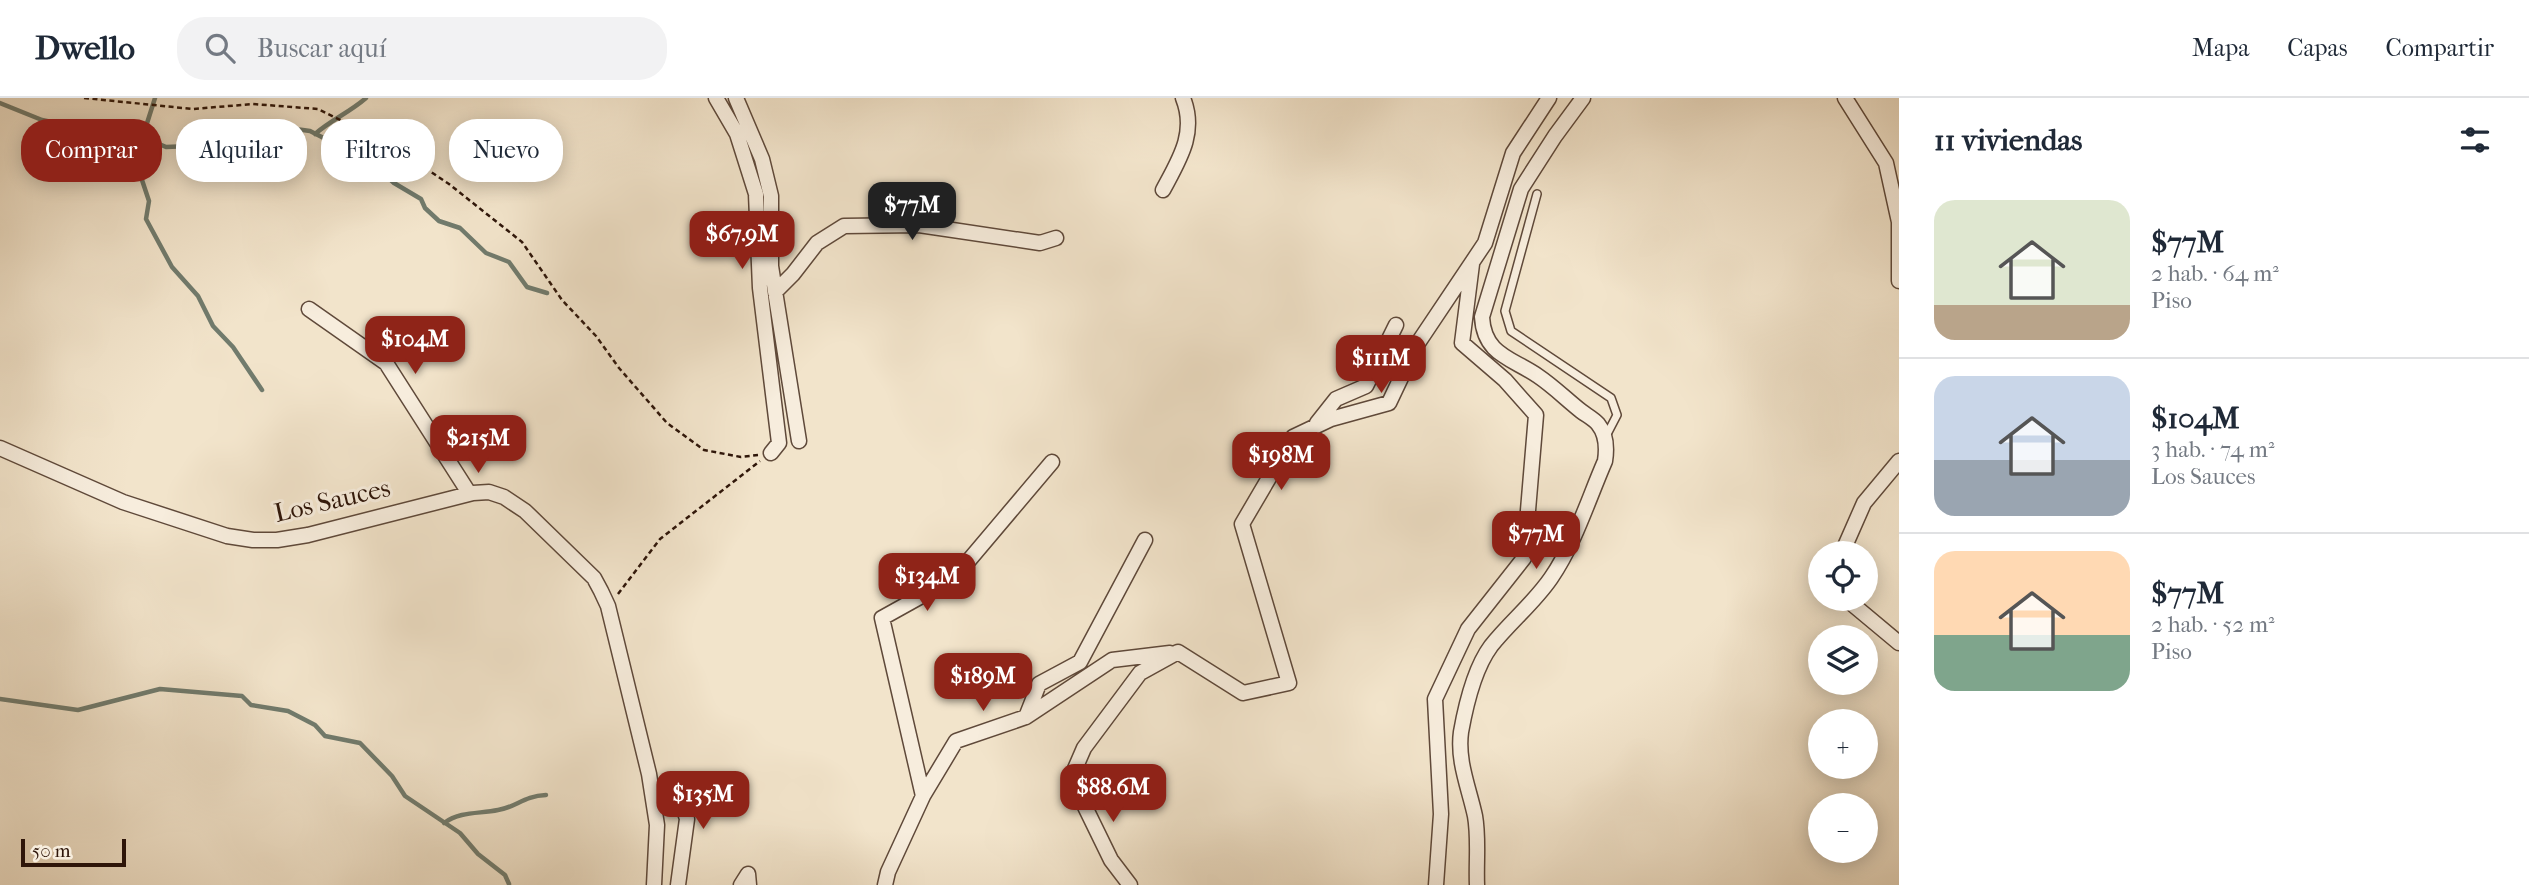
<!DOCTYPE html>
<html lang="es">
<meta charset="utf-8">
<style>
body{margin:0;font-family:"IM FELL French Canon",serif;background:#f2f2f3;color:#1f2937;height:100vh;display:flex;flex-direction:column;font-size:26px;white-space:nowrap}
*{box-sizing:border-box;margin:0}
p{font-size:23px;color:#747a83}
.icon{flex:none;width:38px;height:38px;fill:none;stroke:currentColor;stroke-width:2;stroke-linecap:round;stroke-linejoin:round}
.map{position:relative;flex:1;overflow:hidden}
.details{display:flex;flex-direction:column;background:#fff;width:630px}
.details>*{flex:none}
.banner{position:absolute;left:21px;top:21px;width:665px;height:63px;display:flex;gap:14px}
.fabs{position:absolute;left:1808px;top:443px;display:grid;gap:14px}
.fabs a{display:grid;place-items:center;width:70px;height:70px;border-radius:50%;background:#fff;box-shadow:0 4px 18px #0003;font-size:35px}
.scale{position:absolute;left:21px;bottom:18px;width:105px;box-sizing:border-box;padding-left:7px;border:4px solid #2e1509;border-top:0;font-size:19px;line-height:24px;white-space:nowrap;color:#2e1509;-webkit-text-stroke:5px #f7eddd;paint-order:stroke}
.price{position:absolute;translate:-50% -60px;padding:0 16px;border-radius:14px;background:#8f2418;color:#fff;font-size:23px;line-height:46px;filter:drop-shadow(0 2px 4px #0008)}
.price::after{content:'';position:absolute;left:50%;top:42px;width:21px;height:16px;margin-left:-10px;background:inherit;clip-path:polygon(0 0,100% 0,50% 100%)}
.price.current{background:#222;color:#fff}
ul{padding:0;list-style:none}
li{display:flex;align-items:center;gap:21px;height:175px;padding:0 35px}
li+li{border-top:2px solid #e0e1e3}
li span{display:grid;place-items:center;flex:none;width:196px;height:140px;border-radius:21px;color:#555}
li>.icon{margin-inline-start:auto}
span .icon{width:84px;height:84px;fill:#fffc;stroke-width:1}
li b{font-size:30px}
h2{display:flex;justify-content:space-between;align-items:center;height:84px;padding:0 35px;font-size:30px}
.chip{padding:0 24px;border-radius:28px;background:#fff;box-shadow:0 4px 18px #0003;font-size:24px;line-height:63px}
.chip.current{background:#8f2418;color:#fff}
header{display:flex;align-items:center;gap:42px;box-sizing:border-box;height:98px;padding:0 35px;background:#fff;border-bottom:2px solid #e0e1e3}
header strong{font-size:33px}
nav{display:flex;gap:38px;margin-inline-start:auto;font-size:24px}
.search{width:490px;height:63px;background:#f2f2f3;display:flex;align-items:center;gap:18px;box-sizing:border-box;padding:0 24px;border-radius:28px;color:#747a83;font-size:26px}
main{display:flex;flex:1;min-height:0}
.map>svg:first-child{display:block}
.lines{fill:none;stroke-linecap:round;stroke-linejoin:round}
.stream{stroke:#717b6d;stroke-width:4.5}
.lane-casing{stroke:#5f493a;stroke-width:10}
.street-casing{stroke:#5f493a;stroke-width:17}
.path{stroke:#2e1509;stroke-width:2.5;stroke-dasharray:5 3.5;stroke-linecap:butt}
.lane{stroke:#f7eddd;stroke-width:7}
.street{stroke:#f7eddd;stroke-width:14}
.labels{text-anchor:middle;stroke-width:6;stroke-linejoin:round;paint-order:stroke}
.street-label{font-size:26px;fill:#2e1509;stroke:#f7eddd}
</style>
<header>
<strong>Dwello</strong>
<div class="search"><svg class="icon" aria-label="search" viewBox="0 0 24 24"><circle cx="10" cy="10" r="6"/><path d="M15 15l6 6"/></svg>Buscar aquí</div>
<nav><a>Mapa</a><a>Capas</a><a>Compartir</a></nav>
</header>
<main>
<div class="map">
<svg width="1899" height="787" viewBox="0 0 1899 787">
<rect width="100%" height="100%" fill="#f2e4cb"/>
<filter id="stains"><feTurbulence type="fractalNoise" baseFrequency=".00286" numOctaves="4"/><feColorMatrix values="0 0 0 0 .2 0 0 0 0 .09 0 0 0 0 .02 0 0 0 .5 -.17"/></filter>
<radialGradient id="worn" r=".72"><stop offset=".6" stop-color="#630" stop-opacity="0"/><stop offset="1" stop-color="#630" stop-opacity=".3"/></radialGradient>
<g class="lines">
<path class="stream" d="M0,5l42,17 80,17 28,3 16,7 49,-2 59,-19 36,5 43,22 12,3 29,27 27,16 4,9 14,13 21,7 26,25 23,9 18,25 20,6
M315,36c16,-14 35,-22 51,-36
M122,39l15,28 12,36 -3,18 26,48 26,29 15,30 20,21 29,43
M142,41l13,-41
M0,601l78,11 82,-21 82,7 9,9 37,6 27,14 10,11 35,7 32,33 13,20 55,37 18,21 27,21 4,9
M444,725c17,-12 35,-9 54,-13 19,-3 25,-14 48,-15"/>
<g class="lane-casing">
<path id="lane" d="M1537,96l-32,117 6,20 100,67 6,17 -12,23"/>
</g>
<g class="street-casing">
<path id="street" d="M716,0l21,36 19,60 4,94 19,155 -8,10
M736,0l26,61 9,37v70l28,175
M1845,0l41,65 13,59v59
M1163,92c16,-30 34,-57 20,-92
M775,194l18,-18 24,-31 27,-17 75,-1 121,18 16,-5
M309,211l77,54 83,130
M1317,325l19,-24 30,-13 30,-61
M0,350l123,54 104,34 26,4h24l31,-5 165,-42 16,-1 15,5 21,14 69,67 7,13 7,15 41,168 8,51 -3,60
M1842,455l22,-50 35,-42
M1845,500l54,45
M1026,619l13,-33 41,-22 65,-122
M675,683l12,38 -9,66
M923,698l-41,-178 72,-40 98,-116
M741,787l7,-11 1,11
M885,787l3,-13 35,-76 33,-55 70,-24 86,-57 58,-7
M1130,787l-19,-25 -40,-82 13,-30 56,-75 38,-21 65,41 46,-10 -47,-159 51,-87 38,-18 58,-16 27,-57 69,-103 28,-90 36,-55
M1436,787l5,-71 -6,-115 33,-70 56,-71 12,-143 -31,-35 -43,-37 10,-79
M1477,787c-1,-23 2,-47 -2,-69 -6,-28 -18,-55 -14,-84 5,-28 13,-63 30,-86 19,-24 43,-43 60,-68 24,-35 37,-78 54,-117 2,-13 2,-26 -7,-37 -4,-5 -12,-9 -17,-13 -14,-11 -28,-25 -43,-35 -26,-18 -54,-21 -56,-59l39,-128 34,-53 28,-38"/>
</g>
<path class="path" d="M84,0l109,11 60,-5 65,5 76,38 55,37 73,58 40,58 34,36 23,32 48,55 37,27 37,7 17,-2
M618,496l42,-55 100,-78"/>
<use href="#lane" class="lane"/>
<use href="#street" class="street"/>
</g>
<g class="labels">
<g class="street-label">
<text transform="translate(332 402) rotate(-13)" y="9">Los Sauces</text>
</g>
</g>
<rect width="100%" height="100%" filter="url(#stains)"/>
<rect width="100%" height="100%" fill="url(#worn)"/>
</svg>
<div class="fabs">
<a><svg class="icon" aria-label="locate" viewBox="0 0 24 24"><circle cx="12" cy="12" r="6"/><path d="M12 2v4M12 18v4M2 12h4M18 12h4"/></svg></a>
<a><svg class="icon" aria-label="layers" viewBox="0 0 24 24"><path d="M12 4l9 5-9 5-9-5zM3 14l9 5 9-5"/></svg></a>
<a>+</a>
<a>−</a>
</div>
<div class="scale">50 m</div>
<b class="price current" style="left:912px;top:144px">$77M</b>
<b class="price" style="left:742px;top:173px">$67.9M</b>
<b class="price" style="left:415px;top:278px">$104M</b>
<b class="price" style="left:1381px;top:297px">$111M</b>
<b class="price" style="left:478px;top:377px">$215M</b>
<b class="price" style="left:1281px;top:394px">$198M</b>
<b class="price" style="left:1536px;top:473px">$77M</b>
<b class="price" style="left:927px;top:515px">$134M</b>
<b class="price" style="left:983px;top:615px">$189M</b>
<b class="price" style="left:1113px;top:726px">$88.6M</b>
<b class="price" style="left:703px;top:733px">$135M</b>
<div class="banner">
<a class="chip current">Comprar</a>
<a class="chip">Alquilar</a>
<a class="chip">Filtros</a>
<a class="chip">Nuevo</a>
</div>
</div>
<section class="details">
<h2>11 viviendas<svg class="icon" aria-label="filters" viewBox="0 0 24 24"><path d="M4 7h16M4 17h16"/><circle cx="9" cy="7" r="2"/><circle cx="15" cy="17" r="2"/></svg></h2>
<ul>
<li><span style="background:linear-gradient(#dfe7d0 75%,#b9a48a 0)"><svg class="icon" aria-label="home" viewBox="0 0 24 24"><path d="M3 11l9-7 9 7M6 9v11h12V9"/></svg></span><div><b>$77M</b><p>2 hab. · 64 m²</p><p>Piso</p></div></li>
<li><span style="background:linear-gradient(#c9d6e8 60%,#9aa5b1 0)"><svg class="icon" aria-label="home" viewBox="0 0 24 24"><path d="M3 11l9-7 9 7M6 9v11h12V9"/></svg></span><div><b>$104M</b><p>3 hab. · 74 m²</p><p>Los Sauces</p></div></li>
<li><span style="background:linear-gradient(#ffd9b3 60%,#7fa58c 0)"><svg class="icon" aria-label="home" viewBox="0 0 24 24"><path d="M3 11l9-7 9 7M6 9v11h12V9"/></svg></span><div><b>$77M</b><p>2 hab. · 52 m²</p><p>Piso</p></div></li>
</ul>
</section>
</main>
